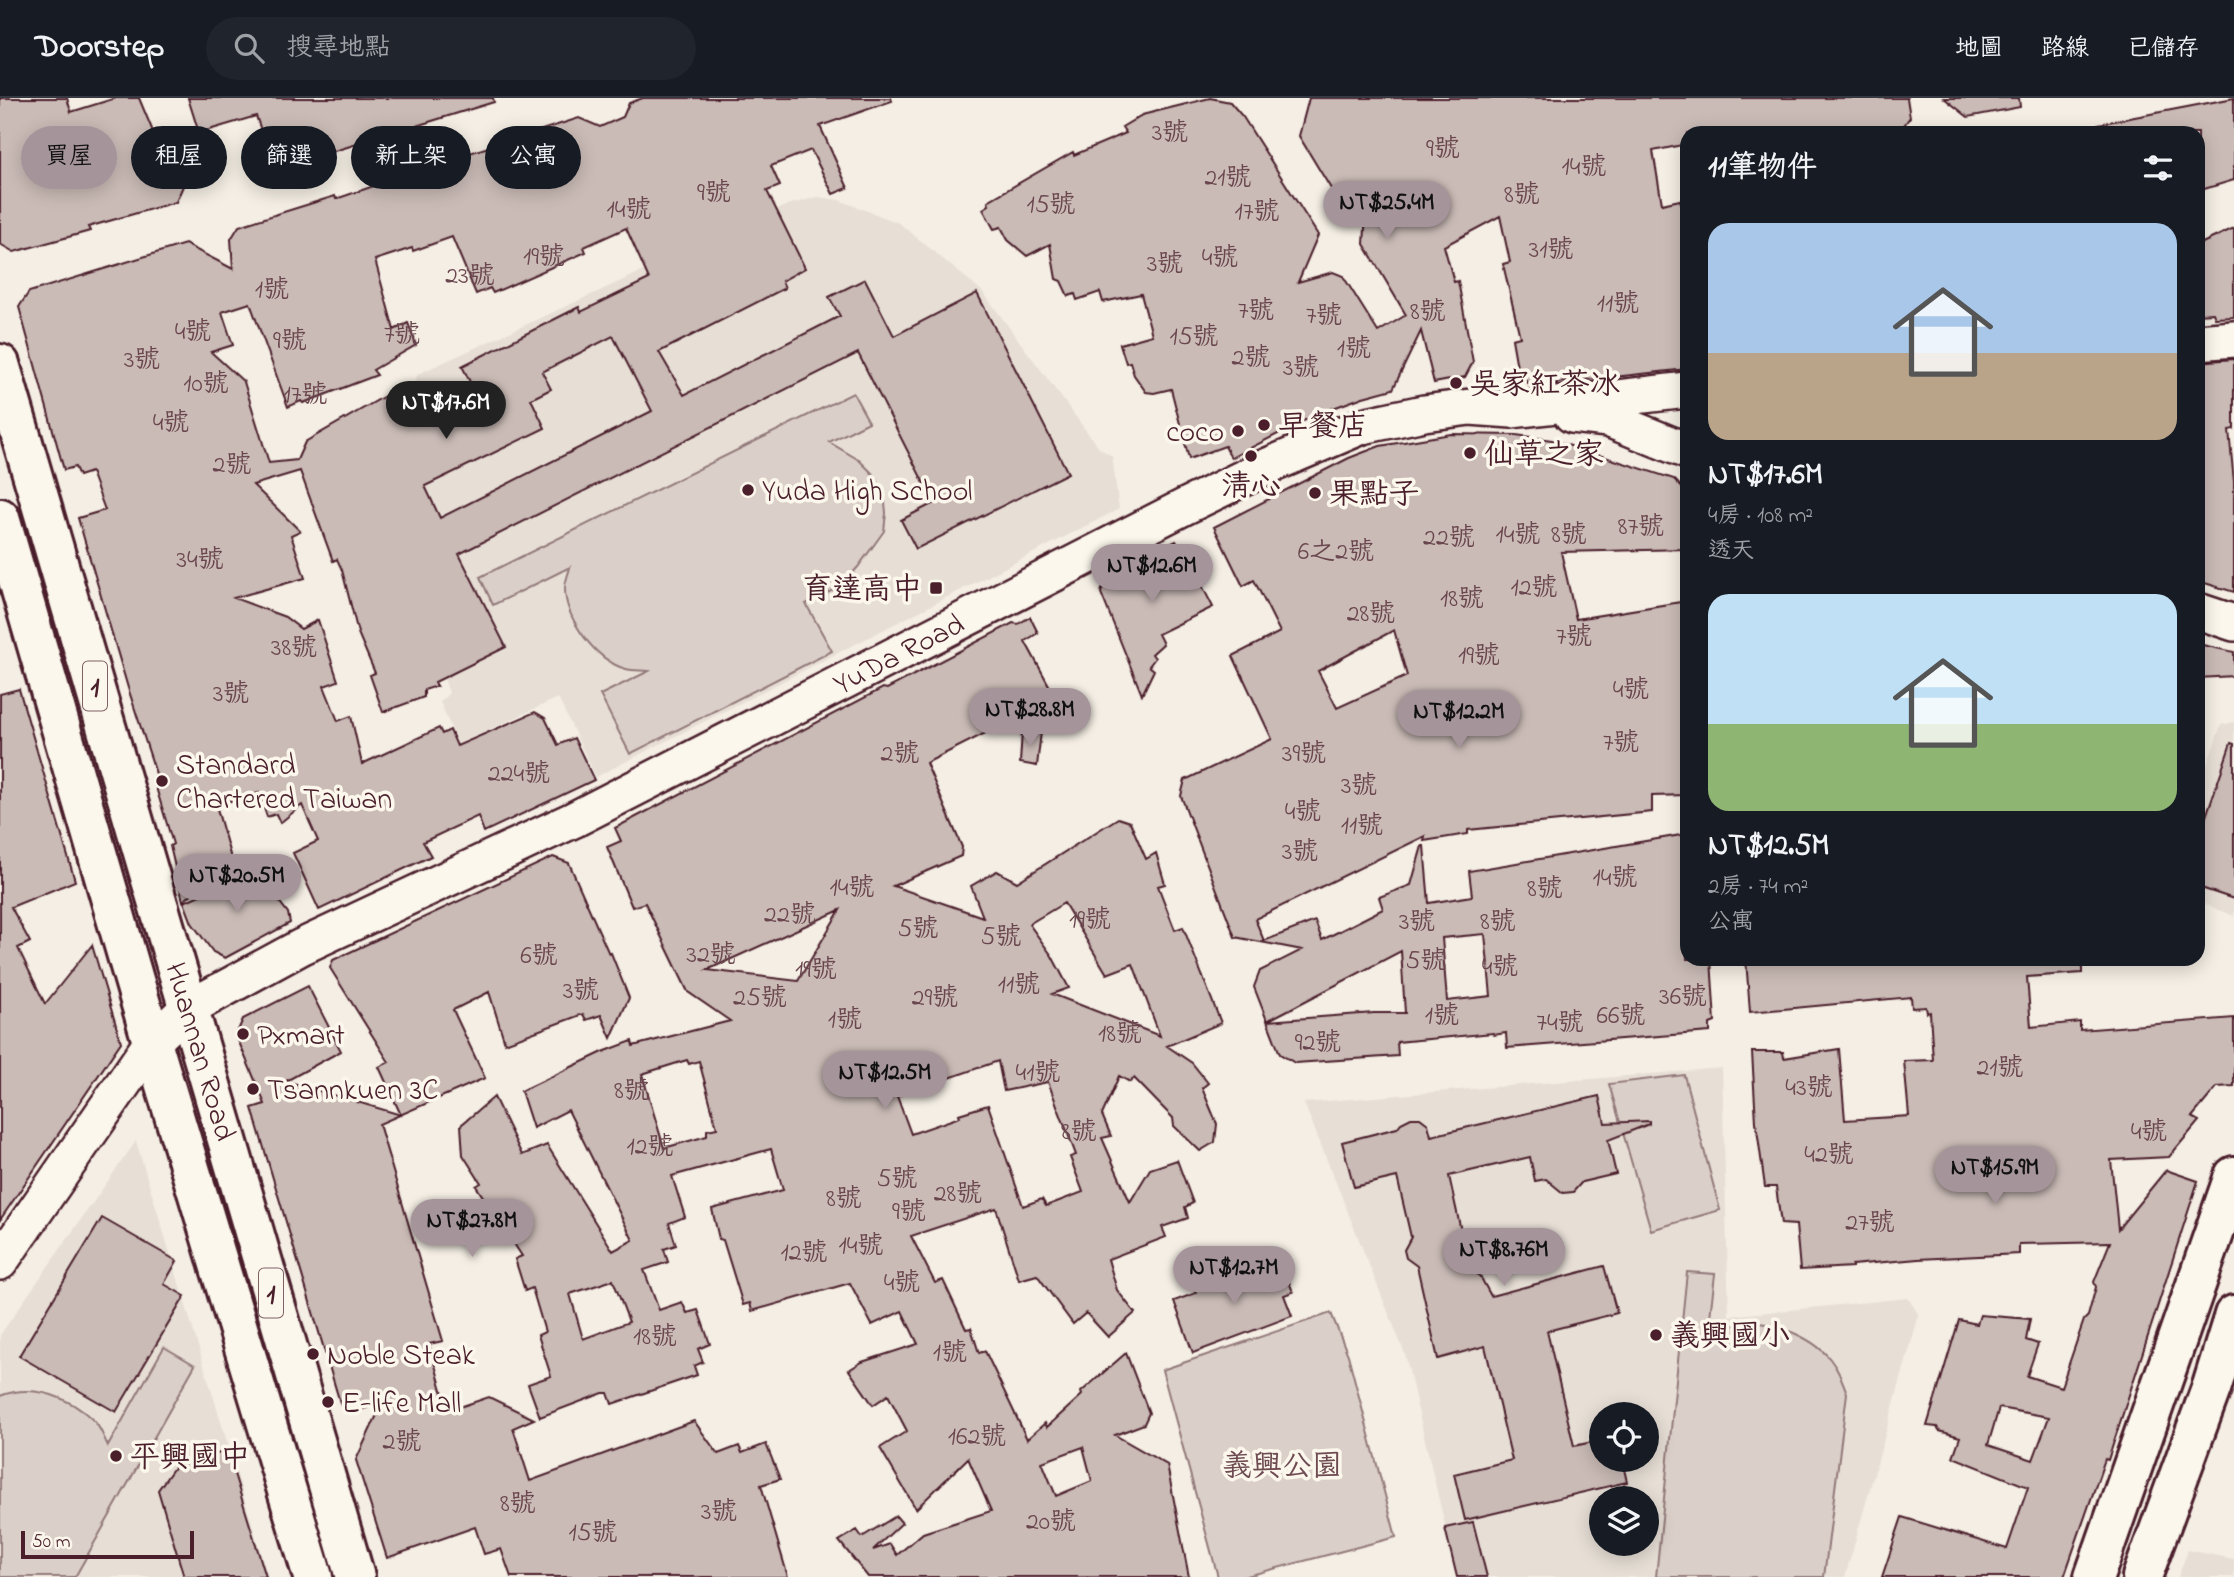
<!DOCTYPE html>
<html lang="zh-TW">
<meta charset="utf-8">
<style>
body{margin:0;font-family:"Indie Flower","LXGW WenKai TC",sans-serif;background:#20242c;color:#f1f3f6;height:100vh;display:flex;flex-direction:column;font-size:26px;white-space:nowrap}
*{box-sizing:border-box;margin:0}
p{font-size:23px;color:#9ea1a6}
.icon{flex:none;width:38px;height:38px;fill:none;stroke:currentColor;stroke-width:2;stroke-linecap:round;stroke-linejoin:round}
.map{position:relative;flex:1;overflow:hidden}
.sheet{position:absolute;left:1680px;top:28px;width:525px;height:840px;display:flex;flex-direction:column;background:#171b24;border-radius:21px;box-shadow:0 4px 18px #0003}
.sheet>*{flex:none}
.top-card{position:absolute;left:21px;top:28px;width:665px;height:63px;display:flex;gap:14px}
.buttons{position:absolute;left:1589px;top:1304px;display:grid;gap:14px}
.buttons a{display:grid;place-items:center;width:70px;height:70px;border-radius:50%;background:#171b24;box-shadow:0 4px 18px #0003;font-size:35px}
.scale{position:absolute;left:21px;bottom:18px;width:173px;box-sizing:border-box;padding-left:7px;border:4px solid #4a1f2b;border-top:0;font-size:19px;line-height:24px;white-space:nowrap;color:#4a1f2b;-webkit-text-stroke:5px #fbf7ec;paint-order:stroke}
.price{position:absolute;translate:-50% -60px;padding:0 16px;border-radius:24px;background:#a6949b;color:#111;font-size:23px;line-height:46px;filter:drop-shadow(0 2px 4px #0008)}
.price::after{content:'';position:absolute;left:50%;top:42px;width:21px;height:16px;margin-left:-10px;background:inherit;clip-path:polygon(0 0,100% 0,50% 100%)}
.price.on{background:#222;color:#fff}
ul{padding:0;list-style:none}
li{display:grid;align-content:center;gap:14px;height:371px;padding:0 28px}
li span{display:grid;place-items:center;height:217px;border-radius:21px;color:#555}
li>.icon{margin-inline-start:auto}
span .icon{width:126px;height:126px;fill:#fffc;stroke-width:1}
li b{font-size:30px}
h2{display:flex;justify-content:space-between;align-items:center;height:84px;padding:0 28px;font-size:30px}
.tag{padding:0 24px;border-radius:32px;background:#171b24;box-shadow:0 4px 18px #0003;font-size:24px;line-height:63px}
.tag.on{background:#a6949b;color:#111}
header{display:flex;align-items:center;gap:42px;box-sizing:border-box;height:98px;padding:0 35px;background:#171b24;border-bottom:2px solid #363941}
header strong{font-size:33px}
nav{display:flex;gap:38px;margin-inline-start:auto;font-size:24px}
.search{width:490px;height:63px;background:#20242c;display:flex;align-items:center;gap:18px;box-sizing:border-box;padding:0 24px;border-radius:38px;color:#9ea1a6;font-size:26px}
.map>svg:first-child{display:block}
.built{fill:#e7dfd6;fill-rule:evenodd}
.green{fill:#dbd0c9;stroke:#92787a;stroke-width:2}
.building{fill:#cabbb6;stroke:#4a1f2b;stroke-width:2;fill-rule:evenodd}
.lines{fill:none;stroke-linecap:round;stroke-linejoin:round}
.minor-casing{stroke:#4a1f2b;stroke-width:40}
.major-casing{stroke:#4a1f2b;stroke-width:44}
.minor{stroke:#fbf7ec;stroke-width:35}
.major{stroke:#fbf7ec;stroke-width:38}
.poi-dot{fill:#4a1f2b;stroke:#fbf7ec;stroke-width:2.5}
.labels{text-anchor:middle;stroke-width:7;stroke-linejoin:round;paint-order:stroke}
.number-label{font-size:26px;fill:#6a464e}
.shield{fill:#fbf7ec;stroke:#7f6065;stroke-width:2}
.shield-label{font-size:28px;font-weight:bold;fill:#4a1f2b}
.poi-label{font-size:30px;fill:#4a1f2b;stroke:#fbf7ec;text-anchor:start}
.street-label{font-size:30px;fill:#4a1f2b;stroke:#fbf7ec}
.park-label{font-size:30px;fill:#6e4b52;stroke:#fbf7ec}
</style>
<header>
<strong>Doorstep</strong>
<div class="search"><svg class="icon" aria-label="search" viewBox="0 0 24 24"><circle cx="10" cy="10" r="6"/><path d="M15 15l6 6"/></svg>搜尋地點</div>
<nav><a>地圖</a><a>路線</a><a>已儲存</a></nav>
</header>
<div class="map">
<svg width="2234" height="1479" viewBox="0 0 2234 1479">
<rect width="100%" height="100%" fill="#f4eee4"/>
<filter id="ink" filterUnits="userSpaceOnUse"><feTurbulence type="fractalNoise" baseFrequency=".0143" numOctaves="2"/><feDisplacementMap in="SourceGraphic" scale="14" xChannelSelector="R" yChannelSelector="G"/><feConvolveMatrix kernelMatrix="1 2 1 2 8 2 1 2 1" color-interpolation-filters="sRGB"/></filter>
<g filter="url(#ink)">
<path class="built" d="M818,99l21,3 60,23 83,68 117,157 13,8 7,53 -523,268 -38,-79 -100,46 -18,-42 9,-9 -75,-222 44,-97 369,-169z
M2234,624v194l-36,-14v-111l23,-66z
M1722,970l7,248 179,-18 11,17 -74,262h-388l-52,-223 -101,-251zM1601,1316h46v46h-46zM1601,1400h46v46h-46z
M136,1043l132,436h-268v-242z
M2188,1452l46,9v18h-56z"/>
<path class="green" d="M853,295l16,29 -40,20 30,18 13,13 12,19 2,21 -2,18 -26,36 -17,19 -35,18 26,47 -202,103 -30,-59 49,-24c-7,-1 -16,0 -23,-2 -29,-7 -62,-51 -61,-81 0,-7 4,-15 5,-21l-77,38 -13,-28z
M1684,977l36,135 -69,20 -42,-146z
M1687,1174l28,2 -8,69c9,-6 17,-15 28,-18 28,-9 77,11 95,34 8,10 12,21 17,34l-23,184h-168z
M1331,1215l17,42 48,182 -153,40h-25l-56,-207z
M164,1249l31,18 -120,212h-75v-181c33,-13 71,1 95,26 6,7 9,16 13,24z"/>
<path class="building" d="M0,0h67l4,14 45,-14h23l17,41 2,-1 3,7 8,-3 14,44 -7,16 -88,25 2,4 -76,21 -14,-8z
M188,0h305l1,4 -176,54 -4,-12 -43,15 -15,-43 -57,17z
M643,0h248l1,3 -72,25 28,62 -15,6 -22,-44 -40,16 9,20 -13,5 38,77 -23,13 3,7 -126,64 25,43 156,-79 -11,-19 36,-18 29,57 83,-43 91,180 -152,76 -15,-29 33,-17 -76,-150 -399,201 47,93 -71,35 2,4 -13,4v7l-41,15 -13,-37 5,-2 -17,-40 -16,-63 -5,-11 -4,2 -33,-90 -47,14 47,46 -9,4 14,43 -71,20 51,19 16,12 17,-9 20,61 -14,5 14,35 13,-5 11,48 77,-36 3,6 8,-4 7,16 78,-34 10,6 13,27 16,-7 20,42 -110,52 -6,-16 -55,26 8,14 -112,54 -26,-57 25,-12 -16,-36 -22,18 -4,-9 -9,3 -8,-24 -43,12 16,57 -49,39 -13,-55 3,-2 -18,-60 4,-1 -31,-95 -50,-170 27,-8 -14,-38 -12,4 -4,-9 -11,3 -45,-163 10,-15 156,-48 48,25 -2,-30 8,-13 96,-30 1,3 38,-13 -1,-2 206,-66 21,9 23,-10 6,-14zM626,130l23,51 -68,33 -2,-5 -117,59 14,28 -62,30 -24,-31 -85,49 -8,18 -28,3 -25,-81 -33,-30 22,-7 -11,-33 28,-9 38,104 13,-6 2,2 74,-28 -4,-5 43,-25 -8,-22 -14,7 -19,-70 37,-12 1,3 39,-14 24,57 14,-6 3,5 93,-41 -2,-5zM613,238l39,75 -212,107 -15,-32 120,-58 -14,-29 20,-10 -9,-17z
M1210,0l20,4 13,15 75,118 -20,47 35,-10 10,4 35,56 28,-17 -42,-71 2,-31 -24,-6 -43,-71 10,-38h598l3,19 -8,11 -27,5h-188v11l-34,7 9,53 18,-4 2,6 5,-1v164l-156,17 -13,-13 -6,-34 8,-2 -17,-73 7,-2 -10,-46 -56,30 10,36 4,-1 15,81 -8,15 -31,6 -13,-52 -28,58 -30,8 -46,17 -86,44 -6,-12 -36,13 -18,-70 -17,4 -8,-1 -12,-17 -4,-13 -4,1 -6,-19 32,-9 -11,-41 -38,8 -3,-10 -23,8 -2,-6 -7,2 -7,-15 -5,-2 -6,-35 -23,12 -19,-16 -7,-13 -7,2 -11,-20 6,-4 -1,-4 85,-49 1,3 52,-22 -4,-6 20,-12z
M1944,0h75l1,9 -52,10z
M2234,0v82l-36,11v-58h-99l-1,-9z
M2234,130v89l-19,1 -2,-5 -15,1v-69z
M2234,261v70l-5,1 5,52v110l-36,-11v-219z
M1451,336l65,1 36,5 122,39 13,14v56l-126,3 15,67 111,-18v194l-35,1v16l-184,18v4l-44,7 1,-5 -170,83 9,22 51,-20 7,19 61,-31 -4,-12 32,-12 11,-39h2l5,57 43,-7 -3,-25 218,-37v125h24l4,63 -5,2v8l-203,16 -1,-15 -12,2 -1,-2 -96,9 1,14 -103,7 -15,-9 -26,-67 6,-16 42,-21 -67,-13 -54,-141 4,-16 87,-41 -39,-83 47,-24 -26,-52 -11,6 -29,-59 135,-69 31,-12zM1394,532l13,46 -70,32 -19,-37zM1485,836l6,62 -44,5 -5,-63zM1401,853l4,62h-31l-107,8z
M1176,443l19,31 18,35 -55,27 5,10 -11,10 3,4 -6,8 5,4 -12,25 -41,-102 5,-17z
M1030,519l8,16 -13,8 26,48 -2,12 -123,62 36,84 -1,9 -68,30 90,31 -12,-31 26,-15 20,11 101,-64 12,4 16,37 10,-6 9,31 -7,2 17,44 8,-3 38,96 -54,23 25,17 16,20 -6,5 15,36 -2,18 -15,9 -26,-25 -1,-8 -39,-40 -4,4 -11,-6 -17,39 9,21 -9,2 28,64 20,-33 27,-9 16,43 -8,4 3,11 -26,9 4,10 -58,22 9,31 18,23 -27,24 -22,-24 -13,11 -36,-49 -18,5 -23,-72 -85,28 24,47 8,-3 23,49 5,-1 8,25 6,-2 42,88 18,-16 2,4 35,-32 -1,-3 45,-39 23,60 -5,11 -29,11 52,30 22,112h-321l-29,-36 18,-11 5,7 34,-21 6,7 -29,27 17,-6 7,11 26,-22 68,-22 -23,-53 -52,51 -36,-61 27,-17 -19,-36 -15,10 -24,-35 13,-8 56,-18 -16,-33 -30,14 -22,-42 -98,28 -2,-8 -7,2 -20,-65 -4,-1 -7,-30 71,-19 -12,-41 -99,27 13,41 -16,6 7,22 -12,4 4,13 -24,8 15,40 23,-8 5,11 11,-3 12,34 -12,5 5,13 -9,4 3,9 -85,29 -4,-11h-5l-63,24 -12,-33 23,-8 -13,-41 7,-3 -13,-44 -7,3 -10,-32 7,-3 -46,-70 5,-3 -18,-28 -2,-30 33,-28 28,58 25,-10 66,106 20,-11 -65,-130 -35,18 -12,-37 82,-39 29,-11 1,5 97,-25 -42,-29 -43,-89 -13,4 -25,-60 14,-6 -6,-13 268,-140 4,1 126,-66 5,1zM1064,805l43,71 26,-10 27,72 -108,-42 17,-6 -17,-32 -23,-32zM840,812l-42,71 -91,-11zM687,962l2,4 10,-3 18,67 -10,2v6l-43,12 -22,-74zM998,963l6,30 44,-9 28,73 -6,2 13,35 -37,14 -4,-7 -19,7 -35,-101 -29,9 1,3 -49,17 -14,-38zM613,1182l16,42 -46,17 -13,-45zM1083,1349l9,34 -36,15 -14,-34z
M2198,546l36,8v24l-36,2z
M19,591l56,192 -64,26 19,35 -12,6 27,56 47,-59 29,97 -121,178v-526z
M1022,633l19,1 -4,34 -17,-3z
M2231,645l3,1v155l-36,-12v-47z
M553,759l16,6 40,91 2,-1 18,45 -18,40 -10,-23 -15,5 -3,-6 -78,29 -16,-51 -36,18 32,68 -106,46 64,217 -14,3 19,67 41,-14 45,22 -21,9 17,53 164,-60 24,33 21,-8 3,7 24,-9 14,35 -19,6 27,92h-277l-10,-28 -17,5 -9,-27 -88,31 -31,-98 27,-58 -31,11 -11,-7 -89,-298 13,-4 -29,-69 7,-16 65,-33 33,65 -55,30 115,34 -22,-48 10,-5 -59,-94 3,-8z
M255,772l33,43 2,10 -65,35 -12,-6 -21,-29 -8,-21z
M1746,861h336v14l-55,4 4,50 49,-5v8l154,-12v68l-17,1 -25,30 7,4 -30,36 -58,3 7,69 48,-59 32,11 -90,279 -3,-1 -41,118h-182l20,-60 105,32 21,-62 -75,-30 7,-20 -21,-6 -2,-4 -10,-1 32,-106 18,4 3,-9 50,4 -4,21 12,4 -11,32 34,11 23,-67 4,-4 8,-29 -2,-5 16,-40 -91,2v10l-101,5 -66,6v2l-52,3 -4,-45 -15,-1 -5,-37h-11l-9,-65 -4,-70h31l1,6 55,-9 6,71 64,-4 -5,-55 29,-1 -3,-48 -3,1 -1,-6 -14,1 -1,-11 -161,15zM1999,1310l50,9 -16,43 -45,-15z
M1599,998l6,27 44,-2v3l-41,16 8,34 -34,8 -9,10 -10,1 -17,-14 -11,2 -5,-24 -81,19 19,87 13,15 10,18 113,-30 13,47 -70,18 27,115 27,-6v20h21l5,22 -162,38 -11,-46 58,-14 -27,-114 -47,13 -21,-93 -11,-8 -2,-8 7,-13 -14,-60 -43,10 -12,-45 55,-14 4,-5 10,-5h9l8,6 3,12z
M102,1120l75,43 -13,23 21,12 -69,116 -97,-56z
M1272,1165l4,13 9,-4 8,20 -9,3 8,21 -99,37 -19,-52 22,-8 -3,-7 51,-19 2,6z
M227,1353l39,126h-82l-26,-87 17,-24z
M1473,1424l14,55h-30l-12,-49z"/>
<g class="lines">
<g class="minor-casing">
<g id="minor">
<path d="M2198,244l36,-3"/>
<path d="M1572,317l36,4 79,32"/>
<path d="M2198,513l36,12"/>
<path id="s1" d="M0,1164l152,-220 35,-33 114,-62 272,-127 611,-313 84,-41 94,-40 62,-13 46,-6 42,3 175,-20"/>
</g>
</g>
<g class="major-casing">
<g id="major">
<path id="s2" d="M0,266l355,1213"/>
<path d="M0,420l152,524 161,535"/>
<path d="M2094,1479l140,-401"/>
<path d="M2142,1479l70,-191 22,-71"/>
</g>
</g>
<use href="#minor" class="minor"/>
<use href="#major" class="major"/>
</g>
</g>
<g class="poi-dot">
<circle cx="1456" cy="285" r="7"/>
<circle cx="1264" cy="327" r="7"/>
<circle cx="1238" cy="333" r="7"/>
<circle cx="1470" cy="355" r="7"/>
<circle cx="1251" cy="358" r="7"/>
<circle cx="748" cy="392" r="7"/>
<circle cx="1315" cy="395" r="7"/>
<rect x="929" y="483" width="14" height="14" rx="3.5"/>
<circle cx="162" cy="683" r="7"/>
<circle cx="243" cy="936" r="7"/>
<circle cx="253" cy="991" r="7"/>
<circle cx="1656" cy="1237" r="7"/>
<circle cx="313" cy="1256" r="7"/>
<circle cx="328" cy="1304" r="7"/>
<circle cx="116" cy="1358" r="7"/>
</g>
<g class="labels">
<g class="number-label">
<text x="1170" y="42">3號</text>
<text x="1443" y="58">9號</text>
<text x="1584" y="76">14號</text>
<text x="1228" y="87">21號</text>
<text x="714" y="102">9號</text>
<text x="1522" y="104">8號</text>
<text x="1051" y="114">15號</text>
<text x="629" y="119">14號</text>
<text x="1257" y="121">17號</text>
<text x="1551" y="159">31號</text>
<text x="544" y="166">19號</text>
<text x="1220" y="167">4號</text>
<text x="1165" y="173">3號</text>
<text x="470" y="185">23號</text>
<text x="272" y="199">1號</text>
<text x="1618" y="213">11號</text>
<text x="1256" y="220">7號</text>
<text x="1428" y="221">8號</text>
<text x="1324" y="225">7號</text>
<text x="193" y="241">4號</text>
<text x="402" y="244">7號</text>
<text x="1194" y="246">15號</text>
<text x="290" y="250">9號</text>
<text x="1354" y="258">1號</text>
<text x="1251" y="267">2號</text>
<text x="142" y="269">3號</text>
<text x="1301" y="277">3號</text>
<text x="206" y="293">10號</text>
<text x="305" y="304">17號</text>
<text x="171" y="332">4號</text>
<text x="232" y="374">2號</text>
<text x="1641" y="436">87號</text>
<text x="1518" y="444">14號</text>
<text x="1569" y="444">8號</text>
<text x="1449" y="447">22號</text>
<text x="1336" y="461">6之2號</text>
<text x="200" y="469">34號</text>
<text x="1534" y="497">12號</text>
<text x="1462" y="508">18號</text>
<text x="1371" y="523">28號</text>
<text x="1574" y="546">7號</text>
<text x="294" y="557">38號</text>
<text x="1479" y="565">19號</text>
<text x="1631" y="599">4號</text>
<text x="231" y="603">3號</text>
<text x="1621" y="652">7號</text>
<text x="900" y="663">2號</text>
<text x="1304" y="663">39號</text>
<text x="519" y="683">224號</text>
<text x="1359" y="695">3號</text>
<text x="1303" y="721">4號</text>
<text x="1362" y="735">11號</text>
<text x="1300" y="761">3號</text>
<text x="1615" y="787">14號</text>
<text x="852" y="797">14號</text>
<text x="1545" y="798">8號</text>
<text x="790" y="824">22號</text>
<text x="1090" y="829">19號</text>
<text x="1417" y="831">3號</text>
<text x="1498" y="831">8號</text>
<text x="918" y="838">5號</text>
<text x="1001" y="846">5號</text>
<text x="711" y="864">32號</text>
<text x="539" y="865">6號</text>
<text x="1426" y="870">5號</text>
<text x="1500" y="876">4號</text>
<text x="816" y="879">19號</text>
<text x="1019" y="894">11號</text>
<text x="581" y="900">3號</text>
<text x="1683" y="906">36號</text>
<text x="760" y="907">25號</text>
<text x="935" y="907">29號</text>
<text x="1442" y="925">1號</text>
<text x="1621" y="925">66號</text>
<text x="845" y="929">1號</text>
<text x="1560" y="932">74號</text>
<text x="1120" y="943">18號</text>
<text x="1318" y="952">92號</text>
<text x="2000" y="977">21號</text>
<text x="1038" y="982">41號</text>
<text x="1809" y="997">43號</text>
<text x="632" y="1000">8號</text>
<text x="1079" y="1041">8號</text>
<text x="2149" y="1041">4號</text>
<text x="650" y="1056">12號</text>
<text x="1829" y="1064">42號</text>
<text x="897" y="1088">5號</text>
<text x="958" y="1103">28號</text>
<text x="844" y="1108">8號</text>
<text x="909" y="1121">9號</text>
<text x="1870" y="1132">27號</text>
<text x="861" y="1155">14號</text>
<text x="804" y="1162">12號</text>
<text x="902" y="1192">4號</text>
<text x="655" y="1246">18號</text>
<text x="950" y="1262">1號</text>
<text x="977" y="1346">162號</text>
<text x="402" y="1351">2號</text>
<text x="518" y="1413">8號</text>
<text x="719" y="1421">3號</text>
<text x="1051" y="1431">20號</text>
<text x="593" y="1442">15號</text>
</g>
<g class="shield">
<rect x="83" y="563.5" width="24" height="49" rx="5"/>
<rect x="259" y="1170.5" width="24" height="49" rx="5"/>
</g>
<g class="shield-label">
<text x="95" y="598">1</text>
<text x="271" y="1205">1</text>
</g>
<g class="poi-label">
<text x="1470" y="295">吳家紅茶冰</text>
<text x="1278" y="337">早餐店</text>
<text x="1224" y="343" text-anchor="end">coco</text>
<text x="1484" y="365">仙草之家</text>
<text x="1251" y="397" text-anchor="middle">清心</text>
<text x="762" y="402">Yuda High School</text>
<text x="1329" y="405">果點子</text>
<text x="922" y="500" text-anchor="end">育達高中</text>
<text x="176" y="676">Standard<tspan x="176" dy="34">Chartered Taiwan</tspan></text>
<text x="257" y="946">Pxmart</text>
<text x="267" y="1001">Tsannkuen 3C</text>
<text x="1670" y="1247">義興國小</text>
<text x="327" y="1266">Noble Steak</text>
<text x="342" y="1314">E-life Mall</text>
<text x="130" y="1368">平興國中</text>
</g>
<g class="street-label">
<text dy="10" stroke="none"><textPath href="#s1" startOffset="1111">YuDa Road</textPath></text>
<text dy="10" stroke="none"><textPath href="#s2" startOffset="716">Huannan Road</textPath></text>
</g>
<g class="park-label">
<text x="1282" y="1377">義興公園</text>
</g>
</g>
</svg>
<div class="buttons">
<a><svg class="icon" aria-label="locate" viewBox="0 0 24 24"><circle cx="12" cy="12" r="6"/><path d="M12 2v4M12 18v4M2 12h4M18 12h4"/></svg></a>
<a><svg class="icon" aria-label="layers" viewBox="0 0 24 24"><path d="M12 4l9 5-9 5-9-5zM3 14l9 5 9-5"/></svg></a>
</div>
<div class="scale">50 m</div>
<b class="price" style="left:1387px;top:143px">NT$25.4M</b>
<b class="price on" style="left:446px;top:343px">NT$17.6M</b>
<b class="price" style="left:1152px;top:506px">NT$12.6M</b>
<b class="price" style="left:1030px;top:650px">NT$28.8M</b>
<b class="price" style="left:1459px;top:652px">NT$12.2M</b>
<b class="price" style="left:237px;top:816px">NT$20.5M</b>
<b class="price" style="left:885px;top:1013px">NT$12.5M</b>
<b class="price" style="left:1995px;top:1108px">NT$15.9M</b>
<b class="price" style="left:472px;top:1161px">NT$27.8M</b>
<b class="price" style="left:1504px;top:1190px">NT$8.76M</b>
<b class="price" style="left:1234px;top:1208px">NT$12.7M</b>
<div class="top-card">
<a class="tag on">買屋</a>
<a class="tag">租屋</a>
<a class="tag">篩選</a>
<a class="tag">新上架</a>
<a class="tag">公寓</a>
</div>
<section class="sheet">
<h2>11筆物件<svg class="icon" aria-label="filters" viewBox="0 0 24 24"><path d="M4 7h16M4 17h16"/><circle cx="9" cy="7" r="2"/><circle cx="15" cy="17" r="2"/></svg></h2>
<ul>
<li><span style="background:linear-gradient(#a9c7e8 60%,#b9a48a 0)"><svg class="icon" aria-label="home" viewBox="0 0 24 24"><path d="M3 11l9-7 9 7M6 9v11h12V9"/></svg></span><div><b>NT$17.6M</b><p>4房 · 108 m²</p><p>透天</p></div></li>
<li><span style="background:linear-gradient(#bfe0f5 60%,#8fb573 0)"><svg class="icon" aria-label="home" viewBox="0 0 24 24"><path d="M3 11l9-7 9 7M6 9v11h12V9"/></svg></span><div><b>NT$12.5M</b><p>2房 · 74 m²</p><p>公寓</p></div></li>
</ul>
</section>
</div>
